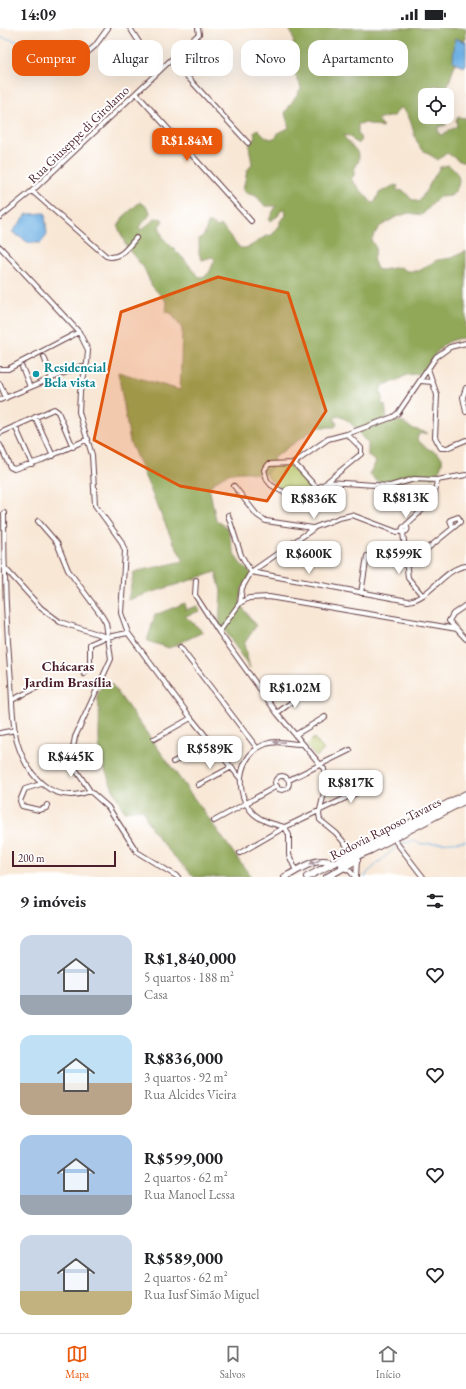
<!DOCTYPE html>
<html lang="pt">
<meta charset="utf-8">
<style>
body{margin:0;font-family:"EB Garamond",serif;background:#f2f2f2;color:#202124;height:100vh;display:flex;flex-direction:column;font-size:15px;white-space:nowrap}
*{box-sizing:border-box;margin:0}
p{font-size:13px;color:#757577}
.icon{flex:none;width:22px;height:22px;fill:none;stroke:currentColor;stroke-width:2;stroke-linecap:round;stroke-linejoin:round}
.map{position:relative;height:849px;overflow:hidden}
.panel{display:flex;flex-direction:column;background:#fff;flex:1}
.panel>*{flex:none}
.banner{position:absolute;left:12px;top:12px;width:442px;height:36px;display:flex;gap:8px}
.tools{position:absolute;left:418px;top:60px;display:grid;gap:8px}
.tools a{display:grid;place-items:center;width:36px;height:36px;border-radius:8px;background:#fff;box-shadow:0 4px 16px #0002;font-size:20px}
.scale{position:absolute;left:12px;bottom:10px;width:104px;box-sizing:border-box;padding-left:4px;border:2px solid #4a1f2b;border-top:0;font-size:11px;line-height:14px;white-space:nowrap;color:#4a1f2b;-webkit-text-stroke:3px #fff;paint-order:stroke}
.price{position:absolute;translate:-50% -34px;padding:0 9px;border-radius:8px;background:#fff;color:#222;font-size:13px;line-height:26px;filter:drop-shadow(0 1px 2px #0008)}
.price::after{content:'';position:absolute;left:50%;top:24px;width:12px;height:9px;margin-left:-6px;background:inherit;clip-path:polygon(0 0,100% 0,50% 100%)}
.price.selected{background:#ea580c;color:#fff}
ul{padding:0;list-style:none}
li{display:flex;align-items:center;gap:12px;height:100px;padding:0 20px}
li span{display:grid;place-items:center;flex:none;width:112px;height:80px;border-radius:12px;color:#555}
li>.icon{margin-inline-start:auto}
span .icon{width:48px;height:48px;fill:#fffc;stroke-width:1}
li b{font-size:17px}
h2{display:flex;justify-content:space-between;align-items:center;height:48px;padding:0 20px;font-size:17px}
.pill{padding:0 14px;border-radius:12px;background:#fff;box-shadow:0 4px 16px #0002;font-size:14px;line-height:36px}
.pill.selected{background:#ea580c;color:#fff}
.status{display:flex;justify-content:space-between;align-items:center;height:28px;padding:0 20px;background:#fff;direction:ltr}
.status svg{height:11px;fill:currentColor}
.menu{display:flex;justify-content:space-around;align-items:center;height:56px;border-top:1px solid #e0e0e0;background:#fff;font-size:11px;color:#757577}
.menu a{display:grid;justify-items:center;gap:2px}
.menu .selected{color:#ea580c}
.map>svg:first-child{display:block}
.green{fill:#b5c263;stroke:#807047}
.forest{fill:#90a859;stroke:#6d6442}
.water{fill:#6eb0e3;stroke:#5c6887}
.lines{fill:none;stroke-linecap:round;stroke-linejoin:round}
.stream{stroke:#6eb0e3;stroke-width:1}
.minor-casing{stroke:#643d44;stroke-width:6}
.highway-casing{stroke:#643d44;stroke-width:8}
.minor{stroke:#fff;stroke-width:4}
.highway{stroke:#fff;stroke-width:6}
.oneway{fill:#ae9aa0}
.marked{fill:#e0560e;fill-opacity:0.2;stroke:#e0560e;stroke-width:3;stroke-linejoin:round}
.culture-dot{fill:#0f9aa8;stroke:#fff;stroke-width:1.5}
.labels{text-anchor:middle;stroke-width:4;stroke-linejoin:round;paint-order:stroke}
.street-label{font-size:13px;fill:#4a1f2b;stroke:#fff}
.culture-label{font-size:13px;font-weight:bold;fill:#0d838f;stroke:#fff;text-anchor:start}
.neighbourhood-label{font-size:14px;font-weight:bold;fill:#4a1f2b;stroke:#fff}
</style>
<div class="status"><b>14:09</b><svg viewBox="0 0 49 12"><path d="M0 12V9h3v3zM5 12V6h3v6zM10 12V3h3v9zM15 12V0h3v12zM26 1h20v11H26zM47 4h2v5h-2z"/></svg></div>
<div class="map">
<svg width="466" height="849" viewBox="0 0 466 849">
<rect width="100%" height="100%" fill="#fff"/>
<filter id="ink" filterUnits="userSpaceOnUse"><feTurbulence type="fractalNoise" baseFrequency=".025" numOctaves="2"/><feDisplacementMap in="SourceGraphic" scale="8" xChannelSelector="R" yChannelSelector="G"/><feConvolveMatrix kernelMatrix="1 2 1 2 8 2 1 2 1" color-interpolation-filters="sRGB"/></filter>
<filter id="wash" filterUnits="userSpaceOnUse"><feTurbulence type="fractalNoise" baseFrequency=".012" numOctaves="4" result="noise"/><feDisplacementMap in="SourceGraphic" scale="16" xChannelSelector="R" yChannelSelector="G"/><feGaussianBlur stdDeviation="0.9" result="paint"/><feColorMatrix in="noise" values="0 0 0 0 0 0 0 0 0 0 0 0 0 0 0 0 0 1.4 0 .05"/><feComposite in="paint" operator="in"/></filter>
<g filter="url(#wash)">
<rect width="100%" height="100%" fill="#f8e7d5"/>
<path class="green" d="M275,437l15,1 21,23c-15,8 -38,0 -45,-16l4,-7z
M314,710l10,12 -8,7 -10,-11z"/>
<path class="forest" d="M289,0h177v11l-3,2 -15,44 -5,2 -9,-2v10h-9v22l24,1 -4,2 1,5 -8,2v6l3,2 16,-9 -1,-6 2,-3 8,1v44h-5l-14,-9 -9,7c-6,-4 -14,-8 -18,-13 -9,-13 -6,-31 -20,-40l-6,9 -16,3 5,9 -17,-5 -8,1v10l4,6 -3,3h-3l-7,-7 -6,-1c8,13 24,18 11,34v7l-3,3 21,24 3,-1 4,-9 16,-8 3,1 -2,4 8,1 7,8 8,3 21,-35 8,-2c13,9 15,19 3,31l-12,1 -17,18 -13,-2 -13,4 -17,10 -8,13 5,8 -3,11 4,10 3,1 20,-3 7,4h12l18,-11 15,-2 14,-7v87c-27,0 -30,20 -47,36l-12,1 -13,7 -11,3 -3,5 3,8 -2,5 4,2 2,14 16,3 8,6 17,5 -9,1 -2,5c3,3 7,7 10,9 8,4 19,6 14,18 -2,4 -3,8 -7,11h-20l-27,9 -10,-5 -8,-7 7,-12 -8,-6v-13c-12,-10 -13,-21 -29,-27l-5,2 3,6 -2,3h-18l-44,31 2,6 -4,3 -3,5c-9,4 -13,1 -21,0 -19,0 -24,3 -38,15l7,33 12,8c5,22 5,33 25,46l-11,14 -2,16 16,22 -12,18 6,25 -24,-37 -7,-7 2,-34 -5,-19 -88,28 6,-28 50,-11 -11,-19 -43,-100 -12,-70 62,18 2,-61 -11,-16 -6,-1 2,-7 -1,-4 -14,-15 -8,-18 -17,-20 -9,-21 5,-10 17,-15c17,10 9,14 -1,25l2,3 15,-12 6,1 1,2 -4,5 4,12 21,21 15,18c12,0 11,-9 16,-17l-3,-3 -10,3 -3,-6v-15l5,-4 4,-12h3l6,4 4,-2 19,23c13,2 20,-13 32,-13l8,-10v-4l6,-5 -1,-7 -4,1 -3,6 -8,5 -1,-2 7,-13h-11l-9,-10 -10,-3 -3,-3 4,-19 5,-7 -3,-18 6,-9 -1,-5 4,-3 8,8 5,2 5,-2 3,-5 10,-4 -4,-15 16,-25c-1,-7 -7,-12 -8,-18 -3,-15 5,-27 -4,-42z
M185,575v7l12,-4 3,5 -15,5 18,16 -34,16 -22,-7 8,-26z
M104,653l6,1 141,195h-57c-18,-20 -44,-41 -51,-68l-19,2c-9,-16 -21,-43 -24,-60 -3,-19 2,-36 -3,-55z"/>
<path class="water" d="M455,10l11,4v22l-2,3 -11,-6z
M45,185l2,22 -6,8h-12l-17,-11 15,-18z"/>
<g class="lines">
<path class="stream" d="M0,9l34,8
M400,816l13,-3 10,3 43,-3
M365,849l3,-5 29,-26"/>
</g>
</g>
<g filter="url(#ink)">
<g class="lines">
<g class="minor-casing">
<path id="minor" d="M130,0l28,44
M80,31l15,-13 13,-18
M172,32l76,83
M136,65l115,128
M32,163l74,65c13,5 22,-9 30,-18
M0,189l32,-26 159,-150 8,-7 -1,-6
M0,219l79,85 9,18 -1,13 -7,29 -1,20 13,43 3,50 26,36 4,10 -4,62 7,20 63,85 49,60
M44,329l8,21
M22,339l8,20
M0,341h8l71,-37
M428,341l9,26 -2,42 6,11h6l19,-8
M421,353l11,1
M0,356l6,14
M466,360l-3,9 3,15
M0,372l81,-34
M35,389l18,39
M15,398l17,38
M0,405l54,-24 4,3 15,35
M347,406l46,-17 5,-4 38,-56 14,-10 16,-4
M0,417l10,22 4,2 28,-9 46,-21
M294,435l-25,1 -5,6 3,10 4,5 10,6 14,3 15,-2 18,-10 62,4 24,-7 23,1 -3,19 -30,28
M437,452l29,-5
M234,458l23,29 9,6 47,7 26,-10 13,-3 45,17 6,-1
M317,460l-23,-25 34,-24 19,-5 14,14v6l-33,27
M4,485c0,57 2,112 7,168 1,20 1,42 6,61 10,33 35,64 73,49
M228,487l13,40 10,17 157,29c22,-2 36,-33 58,-35
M38,493l19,22 11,27 34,46 4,7 5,36 -36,78 -3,16 2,14 16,24 18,16 29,45 41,25
M402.5 501a2.5 2.5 0 1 1 5 0a2.5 2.5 0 1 1-5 0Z
M403,504l5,46 14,17
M406,538l47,-38 7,-6v-2l-2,-3 -8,3 3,8
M4,539l37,41 19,14 47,15 21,-4
M196,552l-1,15 24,37 58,81 47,56 2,16 -7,29 1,6 16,13 17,20
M361,565l6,-37
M240,575l9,-5 20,-1 188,32
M466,577l-13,9 -4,7 17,18
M219,604l21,-29 2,-15 9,-16 62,-43
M180,619l77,101
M84,646l6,-11v-19l16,-7
M12,672l26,-13
M277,685l27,-20 -9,-11
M0,705l15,-3
M295,707l30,-18
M154,711l37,-21
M173,734l38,-18
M275 755a7 7 0 1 1 14 0a7 7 0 1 1-14 0Z
M289,752l61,-30
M41,756l-16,5 -5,12 2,5 17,4 7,-2 1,-3
M198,757l32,-17
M214,793l63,-35
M285,799c-11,-3 -22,-5 -31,-13 -21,-20 -17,-60 12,-70 13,-5 24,1 37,0
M285,799l4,8v20l7,16
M396,814l27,35
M240,825l45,-26 90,-43
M344,840l6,3 5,6
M356,849l1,-17"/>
</g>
<g class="highway-casing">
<path id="highway" d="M341,835l30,-13 95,-50
M285,849c18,-9 30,-21 50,-14
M307,849l159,-83
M327,849l30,-17"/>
</g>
<use href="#minor" class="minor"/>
<use href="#highway" class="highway"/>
</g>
<defs><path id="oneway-solid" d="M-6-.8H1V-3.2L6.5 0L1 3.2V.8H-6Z"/></defs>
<g class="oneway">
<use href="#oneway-solid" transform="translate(279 714) rotate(-179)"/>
<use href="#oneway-solid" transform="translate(315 834) rotate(159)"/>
</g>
</g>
<path class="marked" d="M218,249l70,16 38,118 -59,90 -87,-15 -86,-46 27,-128z"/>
<circle class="culture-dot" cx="36" cy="346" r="4"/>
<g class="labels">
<g class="street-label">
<text transform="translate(78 106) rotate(-44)" y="5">Rua Giuseppe di Girolamo</text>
<text transform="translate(385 800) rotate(-27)" y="5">Rodovia Raposo Tavares</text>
</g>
<g class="culture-label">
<text x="44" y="344">Residencial<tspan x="44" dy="15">Bela vista</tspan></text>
</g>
<g class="neighbourhood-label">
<text x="68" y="643">Chácaras<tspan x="68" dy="16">Jardim Brasília</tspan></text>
</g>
</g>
</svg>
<div class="tools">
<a><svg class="icon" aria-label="locate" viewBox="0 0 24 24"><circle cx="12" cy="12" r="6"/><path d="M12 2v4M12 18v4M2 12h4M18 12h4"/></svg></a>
</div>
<div class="scale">200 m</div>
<b class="price selected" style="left:187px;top:134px">R$1.84M</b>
<b class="price" style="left:406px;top:491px">R$813K</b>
<b class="price" style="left:314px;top:492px">R$836K</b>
<b class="price" style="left:309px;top:547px">R$600K</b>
<b class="price" style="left:399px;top:547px">R$599K</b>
<b class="price" style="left:295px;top:681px">R$1.02M</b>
<b class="price" style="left:210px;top:742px">R$589K</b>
<b class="price" style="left:71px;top:750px">R$445K</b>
<b class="price" style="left:351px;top:776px">R$817K</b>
<div class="banner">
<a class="pill selected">Comprar</a>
<a class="pill">Alugar</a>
<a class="pill">Filtros</a>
<a class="pill">Novo</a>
<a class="pill">Apartamento</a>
</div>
</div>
<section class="panel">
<h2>9 imóveis<svg class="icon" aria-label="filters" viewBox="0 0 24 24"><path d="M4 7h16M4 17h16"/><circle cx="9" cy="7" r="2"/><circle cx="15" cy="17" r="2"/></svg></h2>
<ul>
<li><span style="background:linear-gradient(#c9d6e8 75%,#9aa5b1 0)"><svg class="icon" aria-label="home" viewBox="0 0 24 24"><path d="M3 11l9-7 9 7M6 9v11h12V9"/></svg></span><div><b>R$1,840,000</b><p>5 quartos · 188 m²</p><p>Casa</p></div><svg class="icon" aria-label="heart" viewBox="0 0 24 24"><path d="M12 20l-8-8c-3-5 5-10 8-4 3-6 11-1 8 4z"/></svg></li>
<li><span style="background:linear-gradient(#bfe0f5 60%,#b9a48a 0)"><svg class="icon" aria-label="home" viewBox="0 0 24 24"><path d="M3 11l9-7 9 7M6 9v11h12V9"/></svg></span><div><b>R$836,000</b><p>3 quartos · 92 m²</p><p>Rua Alcides Vieira</p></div><svg class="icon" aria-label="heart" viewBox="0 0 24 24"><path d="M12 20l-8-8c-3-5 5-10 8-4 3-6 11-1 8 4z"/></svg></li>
<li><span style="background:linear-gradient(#a9c7e8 75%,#9aa5b1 0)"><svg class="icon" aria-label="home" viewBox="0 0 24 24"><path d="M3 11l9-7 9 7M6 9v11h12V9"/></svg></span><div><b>R$599,000</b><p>2 quartos · 62 m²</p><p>Rua Manoel Lessa</p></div><svg class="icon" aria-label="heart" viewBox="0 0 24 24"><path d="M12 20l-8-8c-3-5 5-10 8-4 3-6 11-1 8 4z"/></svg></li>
<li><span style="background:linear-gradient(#c9d6e8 70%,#c2b280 0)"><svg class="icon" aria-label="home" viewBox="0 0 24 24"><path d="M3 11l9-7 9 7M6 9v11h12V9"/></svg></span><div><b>R$589,000</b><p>2 quartos · 62 m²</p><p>Rua Iusf Simão Miguel</p></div><svg class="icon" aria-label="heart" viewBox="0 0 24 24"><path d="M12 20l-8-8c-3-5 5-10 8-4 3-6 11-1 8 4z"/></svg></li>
</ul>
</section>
<nav class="menu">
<a class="selected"><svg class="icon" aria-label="map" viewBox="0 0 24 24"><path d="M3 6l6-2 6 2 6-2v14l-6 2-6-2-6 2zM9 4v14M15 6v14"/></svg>Mapa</a>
<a><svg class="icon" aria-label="saved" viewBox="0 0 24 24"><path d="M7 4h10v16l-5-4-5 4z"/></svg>Salvos</a>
<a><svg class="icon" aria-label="home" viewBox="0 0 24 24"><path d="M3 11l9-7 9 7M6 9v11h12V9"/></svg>Início</a>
</nav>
